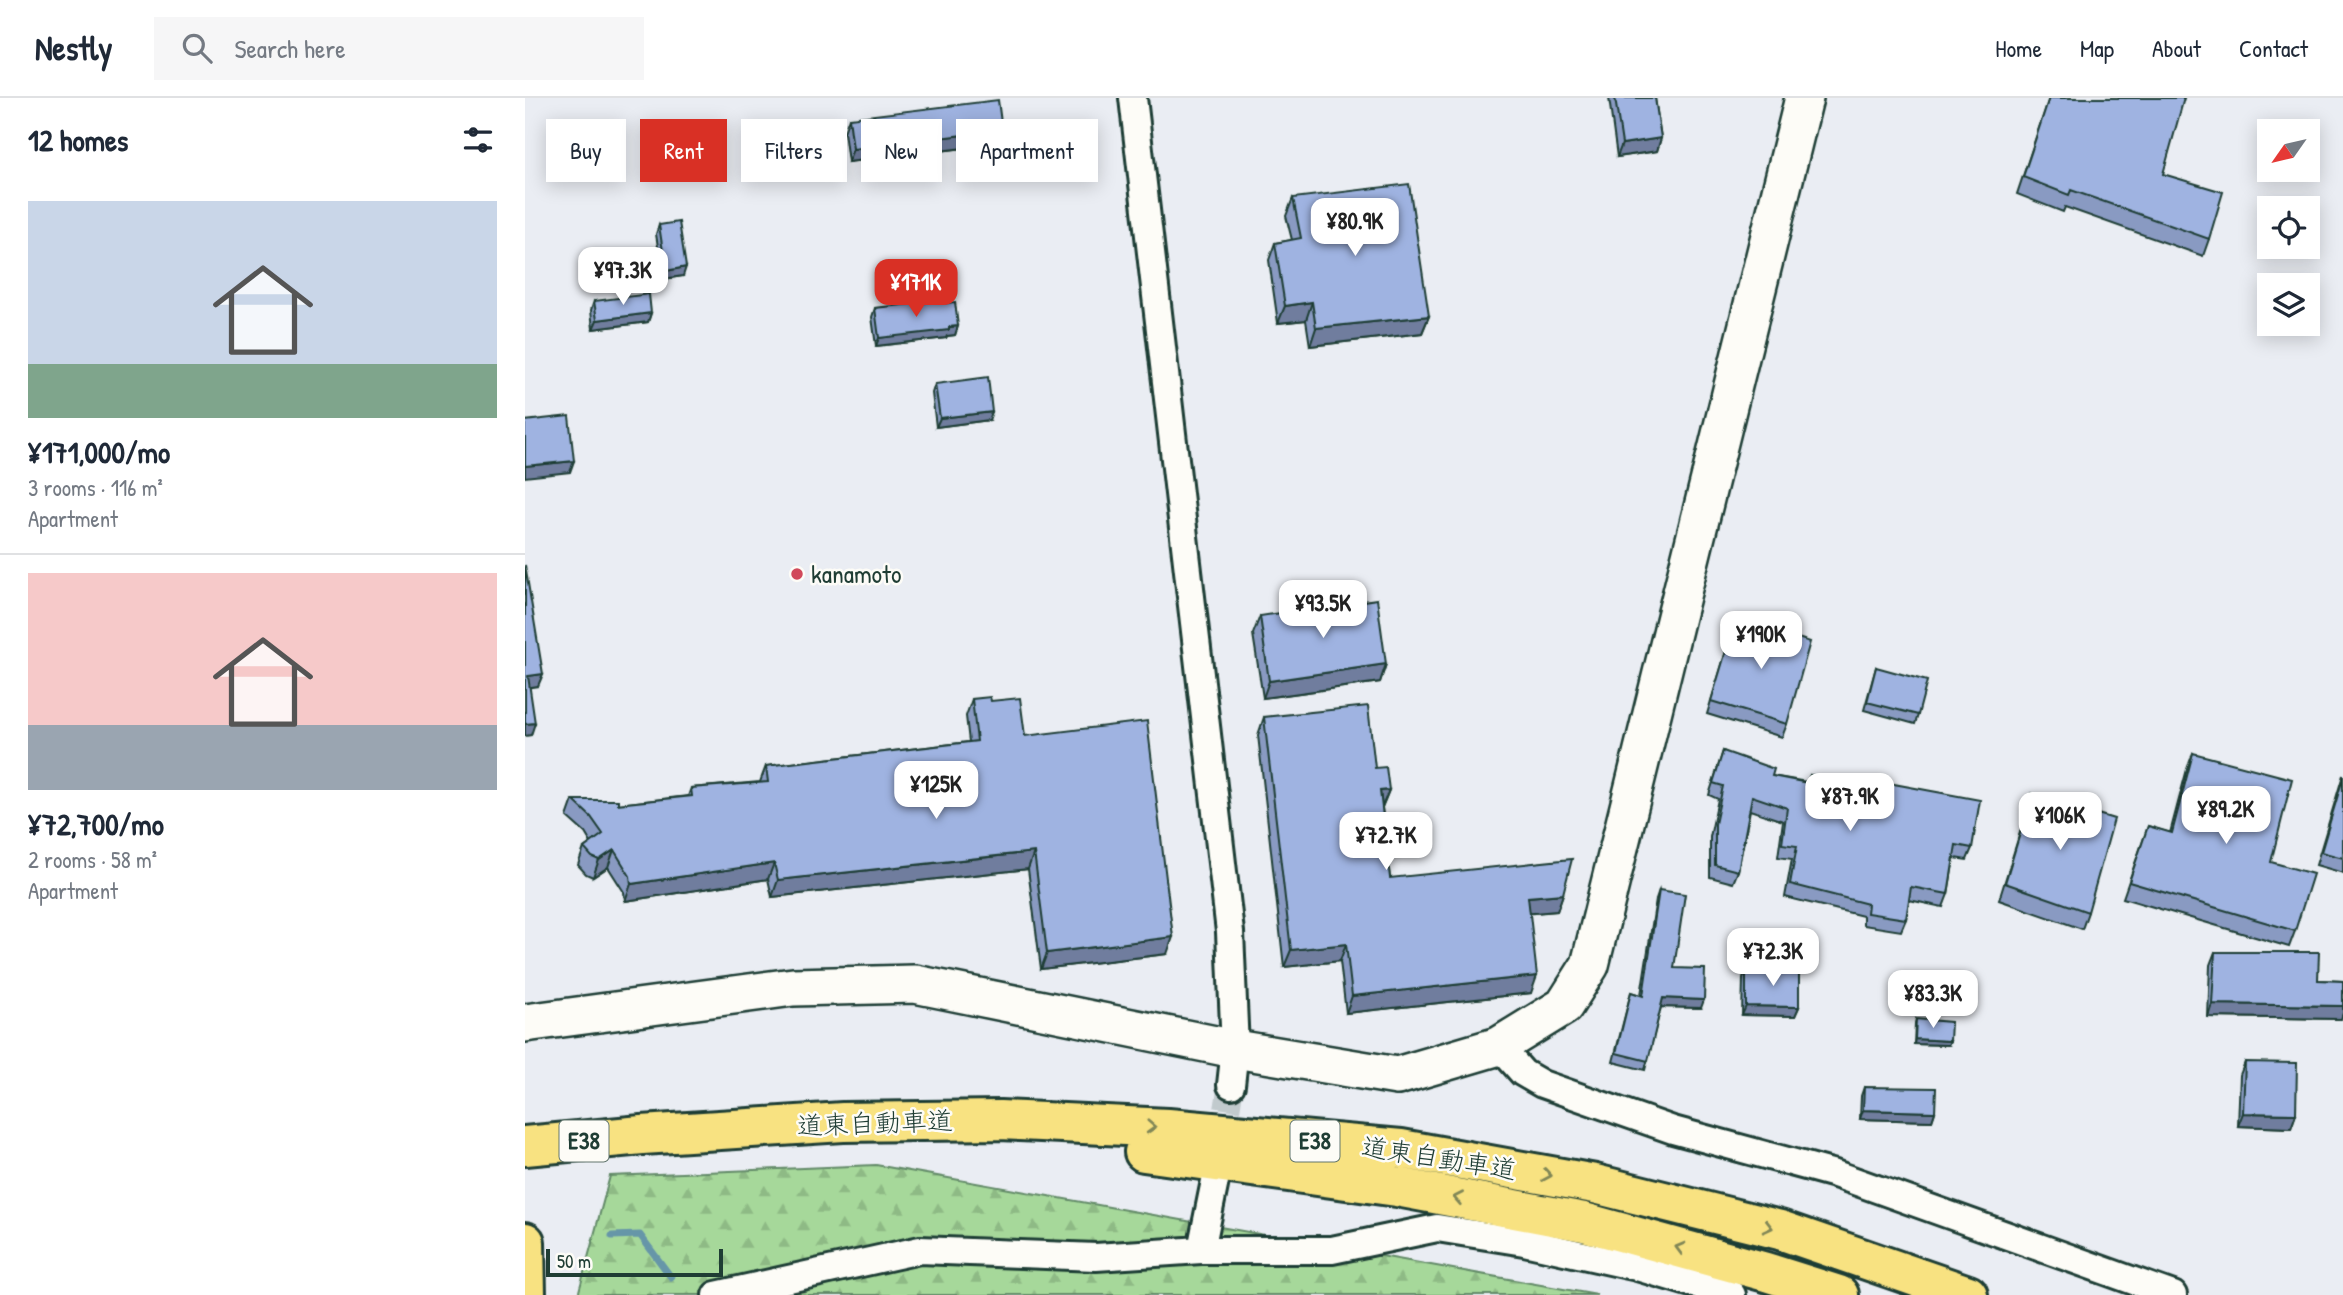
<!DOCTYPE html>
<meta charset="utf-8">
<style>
body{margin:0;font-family:"Patrick Hand","Klee One",sans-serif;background:#f6f6f7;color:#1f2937;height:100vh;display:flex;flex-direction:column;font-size:26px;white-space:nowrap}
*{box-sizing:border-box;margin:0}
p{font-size:23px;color:#747a83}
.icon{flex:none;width:38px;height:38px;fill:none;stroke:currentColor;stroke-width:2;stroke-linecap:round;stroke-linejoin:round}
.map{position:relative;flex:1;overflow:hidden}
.panel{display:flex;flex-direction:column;background:#fff;width:525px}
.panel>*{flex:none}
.guide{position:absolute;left:21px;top:21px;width:665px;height:63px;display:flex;gap:14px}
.needle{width:46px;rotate:236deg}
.tools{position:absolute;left:1732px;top:21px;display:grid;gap:14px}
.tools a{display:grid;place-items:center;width:63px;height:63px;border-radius:0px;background:#fff;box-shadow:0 4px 18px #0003;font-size:35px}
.scale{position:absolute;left:21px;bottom:18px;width:177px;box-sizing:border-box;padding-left:7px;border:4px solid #1f3d34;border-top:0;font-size:19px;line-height:24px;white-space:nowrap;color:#1f3d34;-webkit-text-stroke:5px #fdfcf7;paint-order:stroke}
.price{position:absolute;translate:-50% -60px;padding:0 16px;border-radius:14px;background:#fff;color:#222;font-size:23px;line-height:46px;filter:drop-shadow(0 2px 4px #0008)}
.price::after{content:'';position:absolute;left:50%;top:42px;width:21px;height:16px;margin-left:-10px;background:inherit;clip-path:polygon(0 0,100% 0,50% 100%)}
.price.current{background:#d93025;color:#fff}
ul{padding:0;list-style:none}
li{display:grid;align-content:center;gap:14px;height:371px;padding:0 28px}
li+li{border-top:2px solid #e0e1e3}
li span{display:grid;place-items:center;height:217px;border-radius:0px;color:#555}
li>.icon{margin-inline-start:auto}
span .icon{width:126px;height:126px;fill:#fffc;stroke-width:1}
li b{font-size:30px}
h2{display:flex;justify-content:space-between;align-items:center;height:84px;padding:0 28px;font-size:30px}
.tag{padding:0 24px;border-radius:0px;background:#fff;box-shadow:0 4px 18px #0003;font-size:24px;line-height:63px}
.tag.current{background:#d93025;color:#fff}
header{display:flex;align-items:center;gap:42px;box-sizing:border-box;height:98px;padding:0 35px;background:#fff;border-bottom:2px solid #e0e1e3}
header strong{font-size:33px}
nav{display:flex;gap:38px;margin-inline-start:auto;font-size:24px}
.search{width:490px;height:63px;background:#f6f6f7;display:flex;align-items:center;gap:18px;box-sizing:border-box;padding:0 24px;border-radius:0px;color:#747a83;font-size:26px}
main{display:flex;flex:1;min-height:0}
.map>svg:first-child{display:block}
.forest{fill:url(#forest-firs);stroke:#628a67;stroke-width:2}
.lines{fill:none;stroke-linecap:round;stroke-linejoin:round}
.stream{stroke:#6696a8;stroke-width:7}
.street-tunnel{stroke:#c1cacd;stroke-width:26;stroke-dasharray:26 13;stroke-linecap:butt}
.street-casing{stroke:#1f3d34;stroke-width:32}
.secondary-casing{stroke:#1f3d34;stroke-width:42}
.highway-casing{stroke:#1f3d34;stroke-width:44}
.street{stroke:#fdfcf7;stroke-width:26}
.secondary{stroke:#fdfcf7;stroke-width:37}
.highway{stroke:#f8e281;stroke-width:38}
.wall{fill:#899ac2;stroke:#1f3d34;stroke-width:2}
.shaded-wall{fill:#6f7d9e;stroke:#1f3d34;stroke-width:2}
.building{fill:#9fb3e1;stroke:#1f3d34;stroke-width:2}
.oneway{stroke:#818757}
.poi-dot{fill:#d1495b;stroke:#fdfcf7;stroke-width:2.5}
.labels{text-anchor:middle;stroke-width:5;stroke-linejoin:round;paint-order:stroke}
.shield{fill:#fdfcf7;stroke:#62766e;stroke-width:2}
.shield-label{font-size:24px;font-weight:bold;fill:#1f3d34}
.poi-label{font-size:26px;fill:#1f3d34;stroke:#fdfcf7;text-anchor:start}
.street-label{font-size:26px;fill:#1f3d34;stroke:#fdfcf7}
</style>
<header>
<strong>Nestly</strong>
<div class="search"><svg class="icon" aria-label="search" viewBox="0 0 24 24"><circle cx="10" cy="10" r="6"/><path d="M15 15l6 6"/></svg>Search here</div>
<nav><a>Home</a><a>Map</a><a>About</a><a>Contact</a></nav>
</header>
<main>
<section class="panel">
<h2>12 homes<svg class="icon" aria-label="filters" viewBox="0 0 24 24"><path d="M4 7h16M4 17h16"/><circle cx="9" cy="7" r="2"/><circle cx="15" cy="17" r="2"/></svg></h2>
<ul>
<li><span style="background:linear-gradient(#c9d6e8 75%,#7fa58c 0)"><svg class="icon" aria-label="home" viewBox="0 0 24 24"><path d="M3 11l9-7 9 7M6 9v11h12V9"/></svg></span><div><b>¥171,000/mo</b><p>3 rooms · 116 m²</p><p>Apartment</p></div></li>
<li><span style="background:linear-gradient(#f6c9c9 70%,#9aa5b1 0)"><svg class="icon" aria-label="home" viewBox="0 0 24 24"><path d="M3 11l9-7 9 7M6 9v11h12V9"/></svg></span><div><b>¥72,700/mo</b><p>2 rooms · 58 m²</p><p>Apartment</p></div></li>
</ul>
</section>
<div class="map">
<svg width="1818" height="1197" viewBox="0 0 1818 1197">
<defs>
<pattern id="forest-firs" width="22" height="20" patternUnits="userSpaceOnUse" patternTransform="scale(1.75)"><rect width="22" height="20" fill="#a6d89a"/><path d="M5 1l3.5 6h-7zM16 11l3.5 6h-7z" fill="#8eba85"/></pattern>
</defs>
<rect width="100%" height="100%" fill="#eaedf3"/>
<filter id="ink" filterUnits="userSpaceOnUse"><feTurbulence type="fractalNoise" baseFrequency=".0143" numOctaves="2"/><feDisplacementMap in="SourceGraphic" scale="14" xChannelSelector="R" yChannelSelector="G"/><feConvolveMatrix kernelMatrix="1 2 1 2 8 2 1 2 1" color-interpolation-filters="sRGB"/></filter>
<g filter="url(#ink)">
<path class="forest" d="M351,1067l721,130h-1019l32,-119z"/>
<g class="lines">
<path class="stream" d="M87,1138l28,-1 31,42"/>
<path class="street-tunnel" d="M696,1050l10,-63"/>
<g class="street-casing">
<path id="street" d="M608,0l97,834 5,117 -4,36
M974,948l24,27 19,11 131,46 162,44 338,121
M676,1152l14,-69
M191,1197l204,-45 176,7 105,-7h131l105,-22 87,14 113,25 95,28"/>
</g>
<g class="secondary-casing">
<path id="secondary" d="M0,925l268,-36 122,-3 320,65 162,27 102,-30 65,-40 26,-41 214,-867"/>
</g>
<g class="highway-casing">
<path id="highway" d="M0,1048l117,-11 201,-13 157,-2 168,8 233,21 194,35 185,46 188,65
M619,1054l253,35 187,35 182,50 73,23
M0,1144l1,53"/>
</g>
<use href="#street" class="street"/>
<use href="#secondary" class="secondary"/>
<use href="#highway" class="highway"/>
</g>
<path class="wall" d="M1084,0h46l6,40 -4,13 -40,6z
M1524,0l114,76 46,65 -6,17 -138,-49 -2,5 -46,-18z
M324,20l148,26 -149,18 -4,-30z
M768,100l136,118 -7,17 -112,13 -4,-26 -28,3 -9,-63 6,-17 17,-3 -6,-24z
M134,127l24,51 -20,3 -7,-45z
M69,203l57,12 -3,9 -55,7 -2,-19z
M421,205l12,23 -3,9 -8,1 -1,2 -70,8 -4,-29 3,-9z
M410,286l54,36 -53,7 -4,-34z
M735,518l126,48 -6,18 -117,16 -10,-64z
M1211,520l51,106 -5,13 -75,-23z
M1351,569l42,48 -3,9 -51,-14z
M447,601l19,2 34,35 142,218 -126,15 -13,-100 -256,28 -4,-18 -143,22 -1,-9 -16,-25 -15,10 -7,-3 -8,-9 6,-17 7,-5 -6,-10 -18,-16 6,-17 45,4 70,-8 3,-8 69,-6 6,-16 203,-24 -3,-26z
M739,619l111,51 14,22 -7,17 8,71 173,16 -6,17 -27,2 1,80 -185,20 -6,-52 -56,6 -26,-232z
M1198,653l49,25 35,6 3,-7 70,13 3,-6 89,66 -5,12 -13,-2 -6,36 -5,13 -34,-7 -3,19 -5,12 -38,-6v-9l-78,-19 7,-38 -14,-2 5,-36 -33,-11 -12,61 -5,12 -23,-6v-40l8,-38 -9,-4z
M1668,655l78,109 24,69 -6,16 -166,-49 25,-72 22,7 17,-64z
M1818,677v98l-27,-8z
M1507,696l56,118 -6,17 -83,-29z
M1134,792l15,78 27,40 -40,-1 -16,63 -32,-8 18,-70 10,3 15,-96z
M1690,854l103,28 25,1v32l-2,6 -133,-2 2,-52z
M1221,871l53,38 -4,9 -53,-1 1,-37z
M1391,921l32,26 -34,-1 1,-21z
M1720,964l51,52 -5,14 -53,-2 2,-51z
M1339,989l71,25 -3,9 -72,-2 1,-23z"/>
<path class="shaded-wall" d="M477,32l-5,14 -149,18 5,-13z
M1136,40l-4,13 -40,6 5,-13z
M161,169l-3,9 -20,3 3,-8z
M787,204l-6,18 -28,3 7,-17z
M126,215l-3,9 -55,7 4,-9z
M904,218l-7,17 -112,13 6,-18z
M433,228l-3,9 -8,1 -1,2 -70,8 3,-8z
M467,314l-3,8 -53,7 4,-9z
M49,363l-4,11 -45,5v-11z
M861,566l-6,18 -117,16 6,-17z
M18,576l-5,12 -13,2 3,-12z
M10,625l-4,12 -6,1v-12z
M864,692l-7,17 -2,-16z
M89,752l-6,17 -15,10 6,-17z
M509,754l-6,17 -256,28 6,-17z
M249,765l-6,16 -143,22 6,-17z
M1038,796l-6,17 -35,3 6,-17z
M648,839l-6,17 -126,15 6,-16z
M821,846l-6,17 -56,6 7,-17z
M1012,878l-6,17 -185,20 6,-17z
M1138,900l41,2 -3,8 -41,-1z
M1687,906l131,2v7l-2,6 -133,-2z
M1221,908l53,1 -4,9 -53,-1z
M1390,941l35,2 -2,4 -34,-1z
M1338,1012l72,2 -3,9 -72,-2z
M1718,1015l53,1 -5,14 -53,-2z"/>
<path class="building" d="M1090,0h40l6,40 -39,6z
M1524,0h135l-21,76 60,18 -14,47 -138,-49 -2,5 -46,-18z
M473,2l4,30 -149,19 -4,-31z
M884,86l20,132 -113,12 -4,-26 -27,4 -10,-63 26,-5 -8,-40z
M154,124l7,45 -20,4 -7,-46z
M124,196l2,19 -54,7 -3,-19z
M421,202v3l9,-1 3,24 -9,1v3l-70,8 -4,-30z
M463,279l4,35 -52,6 -5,-34z
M44,318l5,45 -49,5v-45z
M0,467l18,109 -15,2 7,47 -10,1z
M852,501l9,65 -117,17 -9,-65z
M1211,520l74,24 -23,82 -76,-23z
M1351,569l51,14 -9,34 -51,-13z
M465,599l1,4 29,-3 5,38 122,-15 26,216 -126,16 -13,-101 -256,28 -4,-17 -143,21 -1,-8 -16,-26 -15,10 -7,-3 -8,-9 19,-14 -12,-17 -18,-17h45v4l74,-8 -1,-8 77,-6 -2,-16 211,-25 -5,-42z
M843,608l7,62 11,-1 3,23 -9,1 10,87 182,-19 -9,35 -35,3 9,79 -185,20 -6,-52 -55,6 -27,-233z
M1198,653l51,18 -2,7 36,7 2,-8 72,13 1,-6 97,18 -8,48 -16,-3 -8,49 -37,-7 -5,32 -39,-6 1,-9 -78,-20 7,-38 -15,-2 5,-36 -35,-12 -14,75 -23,-6v-41l8,-38 -10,-3z
M1668,655l99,26 -21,83 42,12 -18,57 -166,-49 19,-56 24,7z
M1818,680v80l-22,-6z
M1507,696l82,25 -26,93 -83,-29z
M1134,792l26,4 -11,74 31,1 -1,31 -41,-2 -15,63 -32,-8 15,-61 12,4z
M1690,854h104l-1,28 25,1v25l-131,-2z
M1221,871l53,1v37l-53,-1z
M1391,921l35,3 -1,19 -35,-2z
M1720,964l52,1 -1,51 -53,-1z
M1339,989l72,1 -1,24 -72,-2z"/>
<defs><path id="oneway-chevron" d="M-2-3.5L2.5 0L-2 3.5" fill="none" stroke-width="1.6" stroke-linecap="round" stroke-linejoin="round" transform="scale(1.75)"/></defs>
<g class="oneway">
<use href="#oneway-chevron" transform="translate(626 1029) rotate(3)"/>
<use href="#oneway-chevron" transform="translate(1022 1077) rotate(10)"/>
<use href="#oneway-chevron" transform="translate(933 1100) rotate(-169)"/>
<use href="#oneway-chevron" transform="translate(1243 1129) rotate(14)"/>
<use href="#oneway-chevron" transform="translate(1155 1150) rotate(-165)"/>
</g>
</g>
<circle class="poi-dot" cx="272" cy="476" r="7"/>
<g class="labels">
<g class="shield">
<rect x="34.5" y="1022.5" width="49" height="41" rx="5"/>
<rect x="765.5" y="1022.5" width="49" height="41" rx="5"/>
</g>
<g class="shield-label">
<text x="59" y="1051">E38</text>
<text x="790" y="1051">E38</text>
</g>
<g class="poi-label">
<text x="286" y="485">kanamoto</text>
</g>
<g class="street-label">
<text transform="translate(350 1025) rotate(-2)" y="9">道東自動車道</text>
<text transform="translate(914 1060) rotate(9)" y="9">道東自動車道</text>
</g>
</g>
</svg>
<div class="tools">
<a><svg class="needle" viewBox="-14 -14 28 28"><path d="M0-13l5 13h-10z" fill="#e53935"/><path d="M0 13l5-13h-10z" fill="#747a83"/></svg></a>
<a><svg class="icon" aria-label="locate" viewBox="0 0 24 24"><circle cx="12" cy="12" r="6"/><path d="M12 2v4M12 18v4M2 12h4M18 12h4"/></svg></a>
<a><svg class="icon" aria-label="layers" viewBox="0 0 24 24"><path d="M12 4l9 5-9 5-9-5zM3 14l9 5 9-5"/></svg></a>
</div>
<div class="scale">50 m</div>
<b class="price" style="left:830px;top:160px">¥80.9K</b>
<b class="price" style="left:98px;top:209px">¥97.3K</b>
<b class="price current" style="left:391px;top:221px">¥171K</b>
<b class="price" style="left:798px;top:542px">¥93.5K</b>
<b class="price" style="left:1236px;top:573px">¥190K</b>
<b class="price" style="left:411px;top:723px">¥125K</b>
<b class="price" style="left:1325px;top:735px">¥87.9K</b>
<b class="price" style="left:1701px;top:748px">¥89.2K</b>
<b class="price" style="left:1535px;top:754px">¥106K</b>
<b class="price" style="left:861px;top:774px">¥72.7K</b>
<b class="price" style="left:1248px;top:890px">¥72.3K</b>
<b class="price" style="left:1408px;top:932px">¥83.3K</b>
<div class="guide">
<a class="tag">Buy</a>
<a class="tag current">Rent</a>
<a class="tag">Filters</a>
<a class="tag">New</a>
<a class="tag">Apartment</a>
</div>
</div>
</main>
